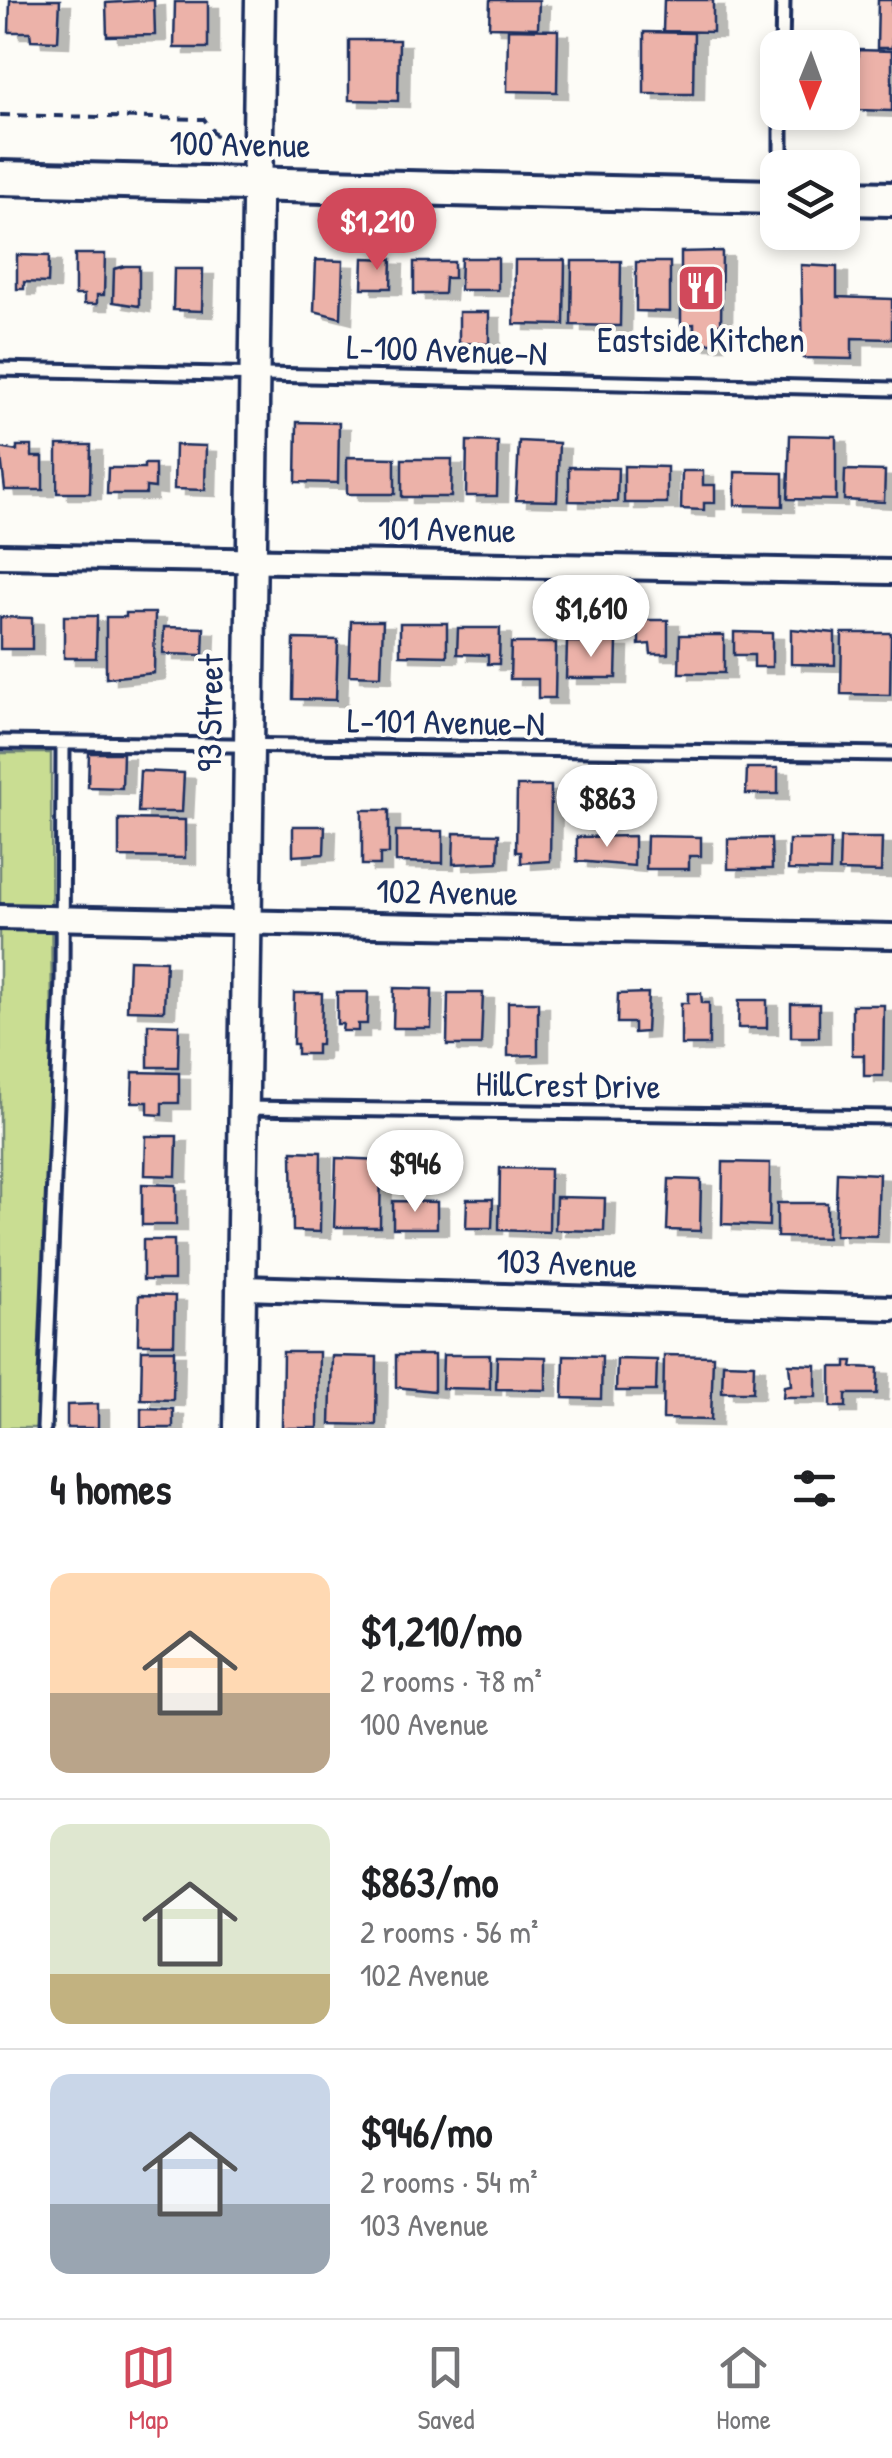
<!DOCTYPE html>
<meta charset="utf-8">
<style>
body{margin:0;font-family:"Patrick Hand",sans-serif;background:#f2f2f2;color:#202124;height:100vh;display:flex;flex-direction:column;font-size:38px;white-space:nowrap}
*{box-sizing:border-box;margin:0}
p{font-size:32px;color:#757577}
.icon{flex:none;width:55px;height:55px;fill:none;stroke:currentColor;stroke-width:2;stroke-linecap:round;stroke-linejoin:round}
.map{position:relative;height:1428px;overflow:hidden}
.drawer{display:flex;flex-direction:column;background:#fff;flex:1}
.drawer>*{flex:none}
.needle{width:65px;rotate:181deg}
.buttons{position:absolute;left:760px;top:30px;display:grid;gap:20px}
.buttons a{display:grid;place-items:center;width:100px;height:100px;border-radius:20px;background:#fff;box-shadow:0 5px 15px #0003;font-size:50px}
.price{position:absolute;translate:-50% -85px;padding:0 22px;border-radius:35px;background:#fff;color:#222;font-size:32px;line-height:65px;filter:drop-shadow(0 2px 5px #0008)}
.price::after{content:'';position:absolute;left:50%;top:60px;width:30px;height:22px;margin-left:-15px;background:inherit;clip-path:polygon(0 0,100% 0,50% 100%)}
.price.current{background:#d1495b;color:#fff}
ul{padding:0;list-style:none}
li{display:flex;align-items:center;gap:30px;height:250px;padding:0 50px}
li+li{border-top:2px solid #e0e0e0}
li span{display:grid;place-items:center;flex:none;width:280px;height:200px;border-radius:20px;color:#555}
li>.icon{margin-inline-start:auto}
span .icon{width:120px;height:120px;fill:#fffc;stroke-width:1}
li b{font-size:42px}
h2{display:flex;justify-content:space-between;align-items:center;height:120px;padding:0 50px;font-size:42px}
.tabs{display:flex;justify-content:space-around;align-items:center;height:140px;border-top:2px solid #e0e0e0;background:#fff;font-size:28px;color:#757577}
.tabs a{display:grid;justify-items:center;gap:5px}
.tabs .current{color:#d1495b}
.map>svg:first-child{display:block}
.green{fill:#c9dd92;stroke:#728678;stroke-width:2.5}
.building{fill:#ecb2a9;stroke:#1b2f5e;stroke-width:2.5;filter:url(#shadow)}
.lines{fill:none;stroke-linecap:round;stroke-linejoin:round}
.service-casing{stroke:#1b2f5e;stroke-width:19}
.minor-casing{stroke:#1b2f5e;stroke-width:30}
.tertiary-casing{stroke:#1b2f5e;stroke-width:35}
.secondary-casing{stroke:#1b2f5e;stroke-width:40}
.path{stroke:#1b2f5e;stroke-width:4;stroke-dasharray:10 8;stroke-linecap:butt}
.service{stroke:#fdfcf7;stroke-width:11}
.minor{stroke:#fdfcf7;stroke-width:22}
.tertiary{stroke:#fdfcf7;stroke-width:28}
.secondary{stroke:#fdfcf7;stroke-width:32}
.labels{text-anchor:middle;stroke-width:8;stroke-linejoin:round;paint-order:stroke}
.street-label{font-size:35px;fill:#1b2f5e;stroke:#fdfcf7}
.poi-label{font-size:35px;fill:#1b2f5e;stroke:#fdfcf7}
</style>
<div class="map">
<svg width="892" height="1428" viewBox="0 0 892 1428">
<defs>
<filter id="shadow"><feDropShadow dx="11" dy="6" stdDeviation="0" flood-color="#0004"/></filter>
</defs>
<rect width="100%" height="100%" fill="#fdfcf7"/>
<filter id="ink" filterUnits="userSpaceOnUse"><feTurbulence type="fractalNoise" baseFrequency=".01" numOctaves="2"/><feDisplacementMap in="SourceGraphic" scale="20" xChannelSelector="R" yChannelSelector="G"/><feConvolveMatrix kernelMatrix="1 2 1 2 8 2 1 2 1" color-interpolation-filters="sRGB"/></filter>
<g filter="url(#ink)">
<path class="green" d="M0,753h51l2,675h-53z"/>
<path class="building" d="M10,0h50l-2,41 -27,-1 -1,-8h-21z
M154,0l1,35 -48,1 -1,-33z
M490,0h49l-1,28 -49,-1z
M664,0h49v32l-50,-1z
M878,0h14v48h-15z
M175,2h33v46h-34z
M508,29l50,1 -1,62 -50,-1z
M644,32l50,1 -1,61h-49z
M349,40h50l-1,61 -49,-1z
M858,50l34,1v60l-35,-1z
M722,251l-1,73h-8v19h-19v-19l-13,1v-73z
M75,254h30l-1,41h-7v9h-13v-9h-9z
M17,255l32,1 -1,27 -24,-1v7h-7z
M363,258l29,1 -1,29h-29z
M461,258h37v32h-38z
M316,260l27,1 -2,57 -27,-7z
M515,260h50l-1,65 -50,-1z
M572,261h49l-1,65 -49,-1z
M414,262h40v16h-9l-1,16h-30z
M636,262h34v50l-34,-1z
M801,265l36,2v30l55,2v40l-40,-1v21l-49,-1z
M125,266h14v40l-26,-4 1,-33z
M174,269h29l-1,42 -29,-1z
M459,312h30v32l-30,-1z
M297,422l42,1 -1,60 -42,-1z
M790,435l46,1v64l-48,-1z
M467,441l31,1 -1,54h-31z
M519,441l40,2 -2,58 -41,-1z
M57,445h34l-1,48h-33z
M175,445l31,1 -1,44 -31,-1z
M17,446h15v11h11v33h-38l-5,-42 17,3z
M347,457l48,1v36h-48z
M402,459h50l-1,38h-49z
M144,464h11v24l-9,-1v7h-39l1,-26h36z
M624,466l43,1v36h-43z
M569,467l49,1 -1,34 -48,-1z
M845,470l40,1 -1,31 -40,-2z
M682,471h21v14h12v18h-11v7l-23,-1z
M735,472l48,1v33l-48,-1z
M126,613h29l-1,60 -48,5v-61h20z
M64,616h33l-1,42h-32z
M0,617l32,1v31h-32z
M639,620h29v34h-17l-1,-10 -11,1z
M351,621h32l-2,55 -32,-1z
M400,623h47v33l-47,-1z
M164,627l40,1 -1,27 -40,-1z
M458,628h42l-1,36h-11v-9l-31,-1z
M791,629l44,4v32l-44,-1z
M734,632l38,1v34h-18v-12h-20z
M842,633h49l-1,62 -49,-1z
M680,635h44v38h-45z
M294,639l44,1 -2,60 -43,-1z
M567,642h50l-1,36h-50z
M511,643h45l-1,55h-17v-19h-28z
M89,753h34l-1,35 -34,-1z
M747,768h31v26h-32z
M140,771l44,2 -2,39h-44z
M517,786h34l-1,75 -29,2v-11h-5z
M362,810h27v44h-9v11h-18z
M119,819l66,1v38l-66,-1z
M293,826h32l-1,28 -31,2z
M396,831h47v32l-47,-1z
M454,833l45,1 -1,28 -45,2z
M634,836v30l-57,-5v-24z
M647,836l54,1v19h-12v13h-43z
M771,838l1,31h-44v-30z
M840,838h42l-1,34 -42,-1z
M789,840h42l-1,31 -42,-1z
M129,960l37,1 -2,50 -37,-1z
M394,988l38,1 -1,39h-38z
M337,992h31l-1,32h-9v7h-16l1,-7h-6z
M294,993h28l-1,52h-4v9h-20v-10h-4z
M448,993h35l-2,52h-34z
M648,993l-2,39 -12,1v-10h-17l1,-29z
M688,993h13l1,10h7v42h-28v-42h7z
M739,1000h28v28h-29z
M508,1002h30v53l-30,1z
M791,1004h28v33h-28z
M852,1005h32l-1,71h-19v-21h-12z
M148,1024l31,1 -1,42h-30z
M133,1072l46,1v30h-17v12l-14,-1v-12h-16z
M146,1136h31l-1,40 -31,-1z
M292,1151l29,1 -1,80 -27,-1z
M336,1158l45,2 -1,67h-46z
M723,1162l47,1 -1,63 -47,-2z
M500,1168l50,1 -1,63 -50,-2z
M837,1172l42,2 -2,62 -42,-1z
M669,1179l32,1 -1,51 -33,-1z
M142,1184l34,1v40h-34z
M556,1197l49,1 -1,33 -49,-1z
M467,1199h26l-1,29h-26z
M393,1201l44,1v26h-44z
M777,1203h50v35l-50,-1z
M143,1240h31v40h-31z
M139,1295l36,1 -1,48h-36z
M142,1350h32l-1,50 -32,-1z
M283,1352h36l-1,76h-36z
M396,1355h38v36l-38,-4z
M443,1355h47v34l-48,-1z
M564,1355l38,1 -1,43 -38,-1z
M664,1355l49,1 -2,64 -48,-1z
M332,1356l45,1 -1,68 -46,-1z
M497,1356l49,1v33l-50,-1z
M617,1359l40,1 -1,31h-40z
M846,1361h7l-1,6 26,1 -1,26h-31v13h-15v-40h15z
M723,1363l31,1 -1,28h-31z
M789,1364l27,1v32h-33l1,-11 7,-1z
M98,1404v24h-31v-23z
M141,1408l32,1v19h-32z"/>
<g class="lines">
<g class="service-casing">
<path id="service" d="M782,48l1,-48
M781,168v-56
M0,369l892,20
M0,742l892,12
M243,1108l649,9
M44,1428l18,-449 1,-236"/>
</g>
<g class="minor-casing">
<path id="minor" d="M0,556l892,16
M0,917l892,19
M241,1288l651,20"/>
</g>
<g class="tertiary-casing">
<path id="tertiary" d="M239,1428l21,-1428"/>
</g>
<g class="secondary-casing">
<path id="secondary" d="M0,178l778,19
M842,198l50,1"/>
</g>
<path class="path" d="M0,115l204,4 17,24"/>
<use href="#service" class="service"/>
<use href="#minor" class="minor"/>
<use href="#tertiary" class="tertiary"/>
<use href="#secondary" class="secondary"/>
</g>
</g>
<defs>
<g id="restaurant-square" transform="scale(2.5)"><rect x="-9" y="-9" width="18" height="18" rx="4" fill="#d1495b" stroke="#fdfcf7"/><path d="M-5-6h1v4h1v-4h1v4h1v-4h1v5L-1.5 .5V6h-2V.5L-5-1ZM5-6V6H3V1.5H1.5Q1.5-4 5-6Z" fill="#fff"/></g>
</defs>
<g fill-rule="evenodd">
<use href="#restaurant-square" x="701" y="288"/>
</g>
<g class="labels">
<g class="street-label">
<text transform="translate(240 144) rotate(1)" y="12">100 Avenue</text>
<text transform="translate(447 350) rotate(2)" y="12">L-100 Avenue-N</text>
<text transform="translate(447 529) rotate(1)" y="12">101 Avenue</text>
<text transform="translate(210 713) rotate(-89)" y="12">93 Street</text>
<text transform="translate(446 722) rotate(1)" y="12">L-101 Avenue-N</text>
<text transform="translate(447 892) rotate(1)" y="12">102 Avenue</text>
<text transform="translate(568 1085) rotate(1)" y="12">HillCrest Drive</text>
<text transform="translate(567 1263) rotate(2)" y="12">103 Avenue</text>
</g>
<g class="poi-label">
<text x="701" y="352">Eastside Kitchen</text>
</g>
</g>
</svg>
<div class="buttons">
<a><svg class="needle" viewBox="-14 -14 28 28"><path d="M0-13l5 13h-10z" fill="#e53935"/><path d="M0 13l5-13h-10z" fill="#757577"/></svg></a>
<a><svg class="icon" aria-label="layers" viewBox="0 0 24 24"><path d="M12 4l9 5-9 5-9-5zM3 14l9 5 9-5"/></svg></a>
</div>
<b class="price current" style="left:377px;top:273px">$1,210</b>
<b class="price" style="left:591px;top:660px">$1,610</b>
<b class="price" style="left:607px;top:850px">$863</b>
<b class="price" style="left:415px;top:1215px">$946</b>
</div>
<section class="drawer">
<h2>4 homes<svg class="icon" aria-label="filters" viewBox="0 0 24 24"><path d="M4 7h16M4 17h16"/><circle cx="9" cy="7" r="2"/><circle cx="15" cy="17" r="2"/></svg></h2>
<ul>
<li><span style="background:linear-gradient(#ffd9b3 60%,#b9a48a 0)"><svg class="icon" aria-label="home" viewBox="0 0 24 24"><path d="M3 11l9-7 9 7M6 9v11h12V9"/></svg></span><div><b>$1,210/mo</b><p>2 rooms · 78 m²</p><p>100 Avenue</p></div></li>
<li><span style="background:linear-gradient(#dfe7d0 75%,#c2b280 0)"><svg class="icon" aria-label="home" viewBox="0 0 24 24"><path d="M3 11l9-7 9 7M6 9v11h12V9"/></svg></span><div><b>$863/mo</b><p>2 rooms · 56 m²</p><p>102 Avenue</p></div></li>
<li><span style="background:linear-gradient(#c9d6e8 65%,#9aa5b1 0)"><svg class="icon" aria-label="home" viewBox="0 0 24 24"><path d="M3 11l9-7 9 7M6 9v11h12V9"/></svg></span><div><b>$946/mo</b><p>2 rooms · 54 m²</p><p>103 Avenue</p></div></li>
</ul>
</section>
<nav class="tabs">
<a class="current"><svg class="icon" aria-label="map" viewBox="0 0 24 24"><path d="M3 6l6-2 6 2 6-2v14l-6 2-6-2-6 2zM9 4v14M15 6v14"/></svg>Map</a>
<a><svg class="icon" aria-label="saved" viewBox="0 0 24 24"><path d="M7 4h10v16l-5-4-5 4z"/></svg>Saved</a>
<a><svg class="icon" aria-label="home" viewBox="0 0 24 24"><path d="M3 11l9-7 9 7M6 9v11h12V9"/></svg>Home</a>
</nav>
